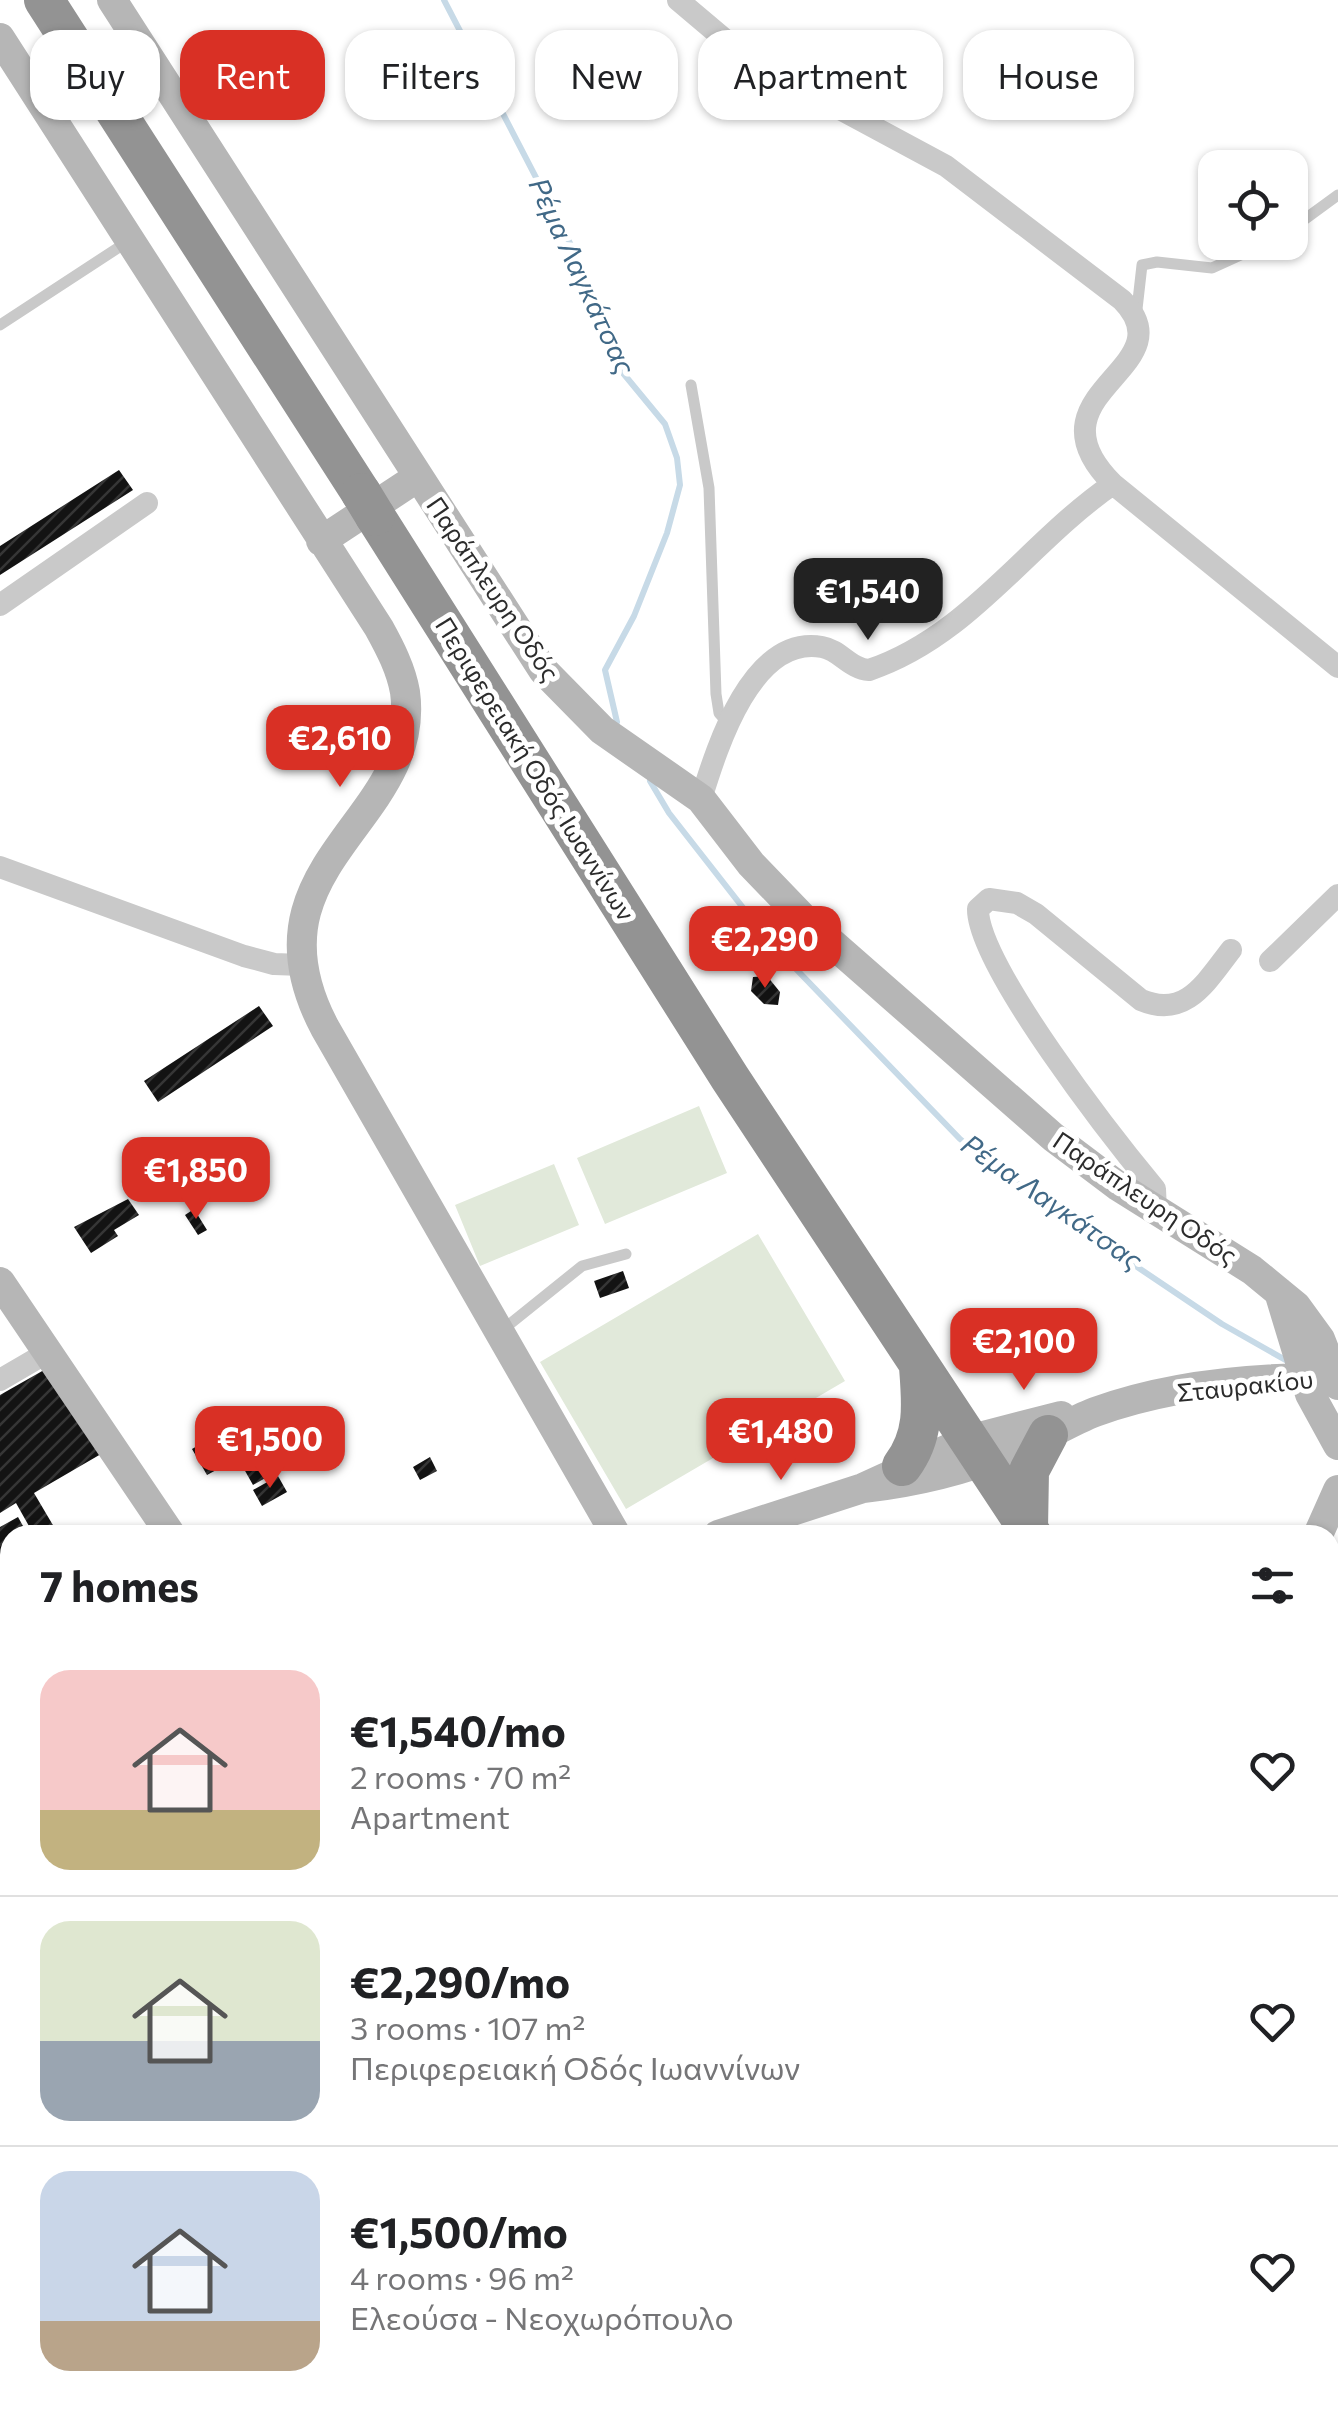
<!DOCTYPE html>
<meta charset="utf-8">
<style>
body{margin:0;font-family:Commissioner,sans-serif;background:#f2f2f2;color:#202124;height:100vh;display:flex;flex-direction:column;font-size:38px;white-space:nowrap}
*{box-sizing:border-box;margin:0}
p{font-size:32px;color:#757577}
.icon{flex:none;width:55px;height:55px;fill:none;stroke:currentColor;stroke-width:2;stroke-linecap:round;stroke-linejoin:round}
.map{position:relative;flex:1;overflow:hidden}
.side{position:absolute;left:0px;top:1525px;width:1340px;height:892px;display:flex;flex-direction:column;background:#fff;border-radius:30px 30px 0 0;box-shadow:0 2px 8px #0004}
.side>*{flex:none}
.top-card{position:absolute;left:30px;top:30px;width:1280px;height:90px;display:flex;gap:20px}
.buttons{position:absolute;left:1198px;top:150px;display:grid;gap:20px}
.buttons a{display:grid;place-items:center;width:110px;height:110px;border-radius:20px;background:#fff;box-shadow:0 2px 8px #0004;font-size:50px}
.price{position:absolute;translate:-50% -85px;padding:0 22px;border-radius:20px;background:#d93025;color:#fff;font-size:32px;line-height:65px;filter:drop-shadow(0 2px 5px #0008)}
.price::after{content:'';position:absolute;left:50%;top:60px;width:30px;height:22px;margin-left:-15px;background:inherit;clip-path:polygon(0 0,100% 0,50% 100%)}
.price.active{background:#222;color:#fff}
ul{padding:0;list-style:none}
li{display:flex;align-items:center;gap:30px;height:250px;padding:0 40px}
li+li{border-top:2px solid #e0e0e0}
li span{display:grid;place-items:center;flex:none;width:280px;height:200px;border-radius:30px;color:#555}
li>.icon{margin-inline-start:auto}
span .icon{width:120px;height:120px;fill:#fffc;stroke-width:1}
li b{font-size:42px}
h2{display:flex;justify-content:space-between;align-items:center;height:120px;padding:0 40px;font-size:42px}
.tag{padding:0 35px;border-radius:30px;background:#fff;box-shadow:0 2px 8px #0004;font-size:35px;line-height:90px}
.tag.active{background:#d93025;color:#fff}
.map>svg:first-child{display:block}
.pitch{fill:#e1e9da}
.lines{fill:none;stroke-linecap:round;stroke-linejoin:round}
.stream{stroke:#c7dae7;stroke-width:6}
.building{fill:url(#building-hatch)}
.lane{stroke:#c9c9c9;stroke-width:11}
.street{stroke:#c9c9c9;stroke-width:22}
.secondary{stroke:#b6b6b6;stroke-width:30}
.highway{stroke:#939393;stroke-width:40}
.highway-bridge{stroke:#939393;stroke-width:40}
.labels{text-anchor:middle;stroke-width:10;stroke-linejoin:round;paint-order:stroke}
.street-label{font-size:25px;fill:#2c2c2c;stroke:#fff}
.water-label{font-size:28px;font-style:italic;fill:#416987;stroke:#fff}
</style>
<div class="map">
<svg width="1338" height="2416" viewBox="0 0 1338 2416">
<defs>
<pattern id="building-hatch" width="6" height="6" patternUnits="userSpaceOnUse" patternTransform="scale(2.5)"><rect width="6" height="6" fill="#131313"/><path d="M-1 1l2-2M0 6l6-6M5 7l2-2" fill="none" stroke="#363636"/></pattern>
</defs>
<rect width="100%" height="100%" fill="#fff"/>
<path class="pitch" d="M699,1106l28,67 -122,51 -28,-66z
M554,1164l25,61 -99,41 -25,-61z
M758,1234l87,147 -219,128 -86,-147z
M1330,2224l8,14v178h-67l-5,-8h64z"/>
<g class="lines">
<path class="stream" d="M444,0l142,274 32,93 47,57 12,34 3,27 -13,48 -33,83 -29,54 12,52
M650,781l19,32 100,128 191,198 85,66 177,119 67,38"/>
</g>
<path class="building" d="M119,470l14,20 -133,85v-29z
M767,976l13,16 -2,13 -14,-1 -13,-13 2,-14z
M259,1006l14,20 -115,76 -14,-21z
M128,1199l11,16 -25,15 4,6 -27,17 -17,-26z
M194,1209l13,21 -9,5 -13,-20z
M623,1271l6,17 -29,10 -6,-17z
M44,1370l57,84 -67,39 23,39 -23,3 -18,-32 -16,10v-118z
M216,1427l3,7 11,1 12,21 -35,19 -15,-26 14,-8 -4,-6z
M266,1457l8,16 -21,12 -9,-16z
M430,1457l7,14 -17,9 -7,-13z
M278,1476l9,16 -25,14 -9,-16z
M18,1517l10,18h-18v19l-10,6v-33z
M3,2033l7,11v22l-5,3 5,28 -10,6z
M944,2408h37l-8,8h-37z"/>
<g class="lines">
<path class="lane" d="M1290,230l48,-35
M1136,318l6,-53 15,-3 55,6 57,-26
M0,325l130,-85
M691,385l18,103 7,206 3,19 8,9
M500,1332l82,-66 44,-12
M880,2408l2,8
M1048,2416l6,-8"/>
<path class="street" d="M678,0l71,60 197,106 176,134c68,69 -101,92 -9,184l225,183
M0,605l147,-102
M701,799c15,-48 50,-165 121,-152 18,3 28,22 47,23 101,-34 159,-128 244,-186
M0,867l244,89 30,8 28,1
M1270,961l68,-66
M1156,1211l-1,-22c-40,-48 -178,-224 -177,-280l11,-10 28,4 19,11 105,86c45,19 65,-18 90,-50
M0,1380l48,-28
M0,1640l10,-5
M0,1980l10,17
M0,2132l10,-5
M1098,2408l9,8
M1135,2408l10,8"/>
<path class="secondary" d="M112,0l431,670 59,60 99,69 50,65 51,53 251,220 65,49 134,84 44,36 24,33 18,46
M0,38l379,590c11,20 22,41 26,64 18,130 -167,172 -80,336l291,507
M321,541l97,-64
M0,1282l171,253
M1279,1292l31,102 28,51
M863,1488c54,-6 106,-19 156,-40 26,-10 50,-26 76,-36 77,-28 163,-35 243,-34
M718,1535l145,-47 105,-48 93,-24
M1318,1535l20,-45
M1330,1908l8,13
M620,2408l4,8"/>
<path class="highway" d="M44,0l317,493
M375,516l355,562 302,457
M902,1466c23,-31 20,-61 17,-99
M1028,1529l1,-58 19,-36
M1330,2013l8,13"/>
<path class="highway-bridge" d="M361,493l14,23"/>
</g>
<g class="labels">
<g class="street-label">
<text transform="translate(493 589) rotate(56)" y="9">Παράπλευρη Οδός</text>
<text transform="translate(535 769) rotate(58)" y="9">Περιφερειακή Οδός Ιωαννίνων</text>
<text transform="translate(1145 1198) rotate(34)" y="9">Παράπλευρη Οδός</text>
<text transform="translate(1245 1386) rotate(-6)" y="9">Σταυρακίου</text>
</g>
<g class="water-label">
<text transform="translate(582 276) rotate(65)" y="10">Ρέμα Λαγκάτσας</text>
<text transform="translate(1052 1202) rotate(35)" y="10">Ρέμα Λαγκάτσας</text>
</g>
</g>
</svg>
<div class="buttons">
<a><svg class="icon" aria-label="locate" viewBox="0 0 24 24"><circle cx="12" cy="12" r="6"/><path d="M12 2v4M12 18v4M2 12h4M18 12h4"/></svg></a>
</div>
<b class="price active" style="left:868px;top:643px">€1,540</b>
<b class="price" style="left:340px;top:790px">€2,610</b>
<b class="price" style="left:765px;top:991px">€2,290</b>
<b class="price" style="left:196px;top:1222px">€1,850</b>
<b class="price" style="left:1024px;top:1393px">€2,100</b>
<b class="price" style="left:781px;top:1483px">€1,480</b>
<b class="price" style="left:270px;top:1491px">€1,500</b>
<div class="top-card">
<a class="tag">Buy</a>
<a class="tag active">Rent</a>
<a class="tag">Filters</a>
<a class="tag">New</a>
<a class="tag">Apartment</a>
<a class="tag">House</a>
</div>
<section class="side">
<h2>7 homes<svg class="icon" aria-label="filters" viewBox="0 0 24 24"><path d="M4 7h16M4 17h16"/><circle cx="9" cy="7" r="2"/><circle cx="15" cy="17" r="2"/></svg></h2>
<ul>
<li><span style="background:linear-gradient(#f6c9c9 70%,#c2b280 0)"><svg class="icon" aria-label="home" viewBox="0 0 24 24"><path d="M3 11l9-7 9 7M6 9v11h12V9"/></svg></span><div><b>€1,540/mo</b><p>2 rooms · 70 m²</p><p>Apartment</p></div><svg class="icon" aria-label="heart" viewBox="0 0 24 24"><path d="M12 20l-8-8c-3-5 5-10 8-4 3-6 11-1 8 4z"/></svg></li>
<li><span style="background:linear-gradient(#dfe7d0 60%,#9aa5b1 0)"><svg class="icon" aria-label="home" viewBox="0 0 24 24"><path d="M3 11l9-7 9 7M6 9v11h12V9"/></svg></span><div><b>€2,290/mo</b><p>3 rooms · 107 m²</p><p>Περιφερειακή Οδός Ιωαννίνων</p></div><svg class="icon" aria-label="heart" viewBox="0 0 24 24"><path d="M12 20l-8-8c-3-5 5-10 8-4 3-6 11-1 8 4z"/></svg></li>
<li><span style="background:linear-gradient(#c9d6e8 75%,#b9a48a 0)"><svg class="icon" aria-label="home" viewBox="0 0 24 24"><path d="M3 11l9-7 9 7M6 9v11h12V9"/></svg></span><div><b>€1,500/mo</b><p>4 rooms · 96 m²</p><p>Ελεούσα - Νεοχωρόπουλο</p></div><svg class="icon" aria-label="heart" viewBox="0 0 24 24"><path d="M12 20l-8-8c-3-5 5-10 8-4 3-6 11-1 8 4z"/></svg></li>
</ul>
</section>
</div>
